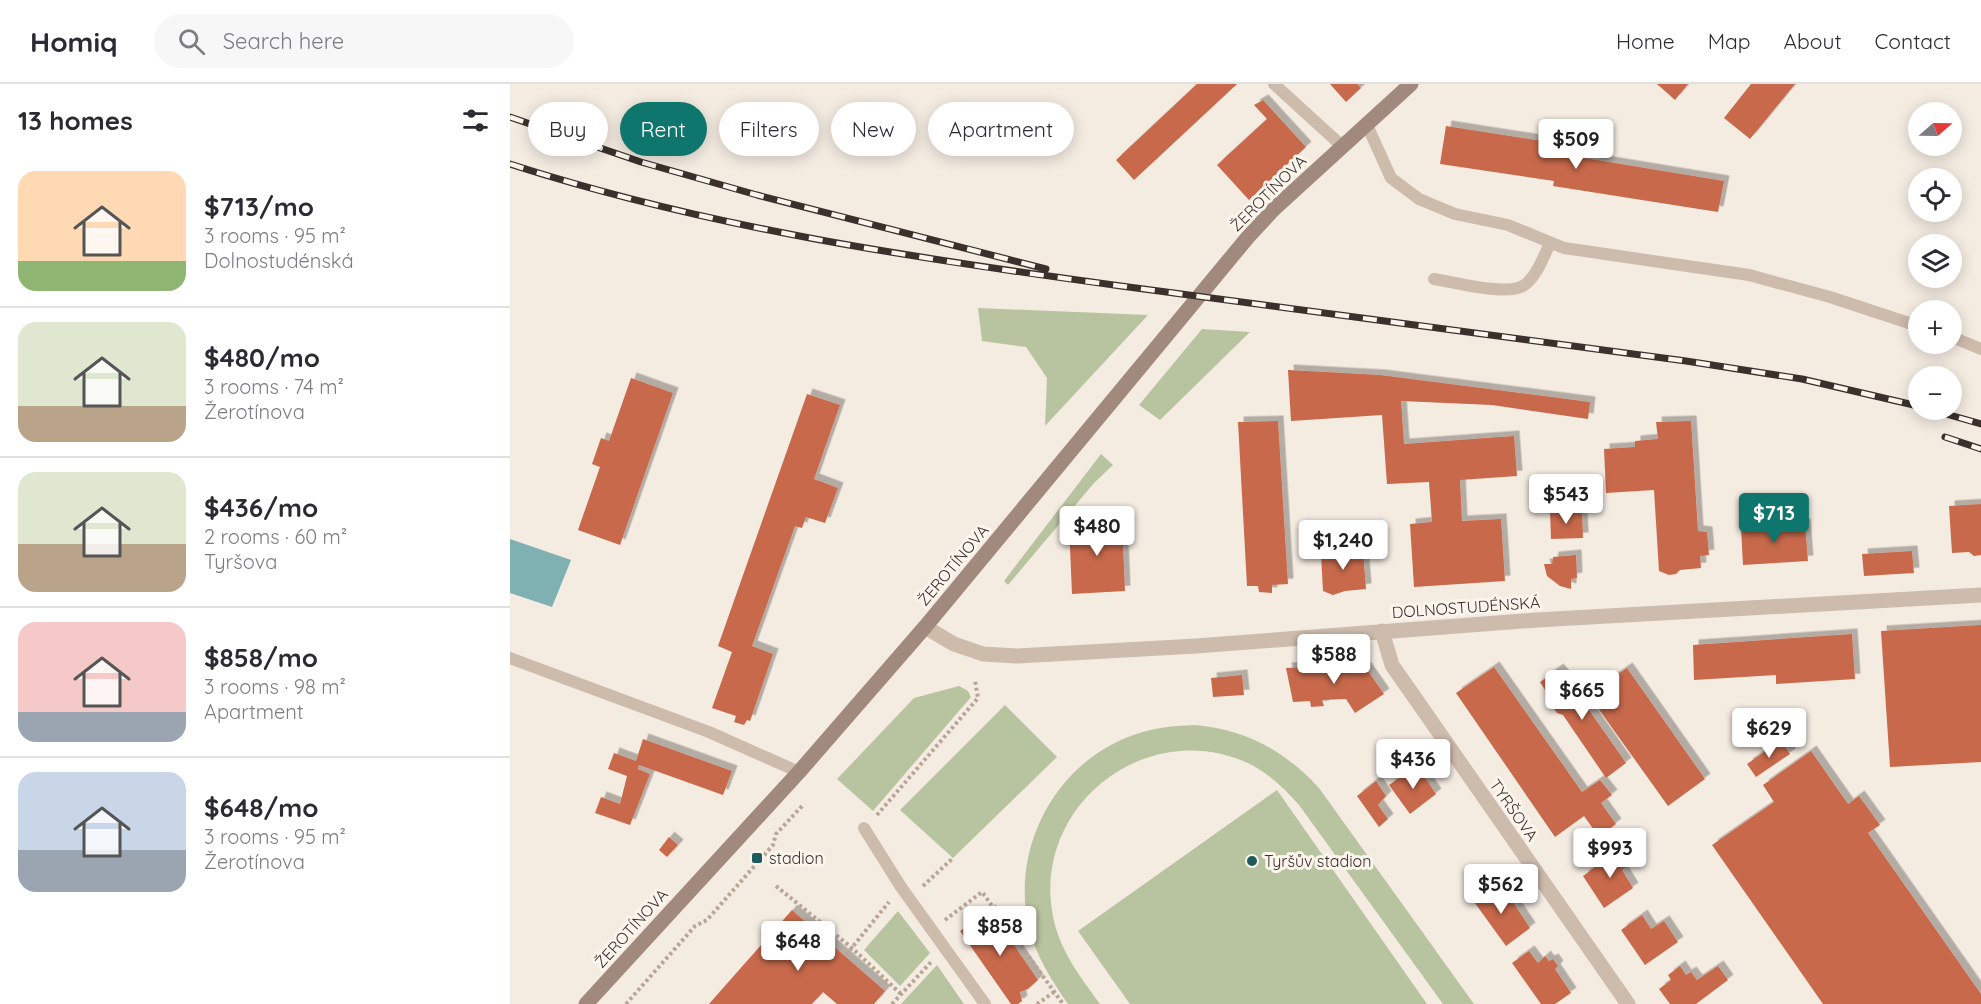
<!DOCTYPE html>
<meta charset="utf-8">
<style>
body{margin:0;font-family:Quicksand,sans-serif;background:#f7f7f7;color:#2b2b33;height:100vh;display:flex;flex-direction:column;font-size:22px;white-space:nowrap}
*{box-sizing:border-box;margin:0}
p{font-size:20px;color:#7c7c81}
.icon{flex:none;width:33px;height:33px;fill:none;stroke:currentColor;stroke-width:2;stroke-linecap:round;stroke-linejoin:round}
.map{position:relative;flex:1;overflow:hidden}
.panel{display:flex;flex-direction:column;background:#fff;width:510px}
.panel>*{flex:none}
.banner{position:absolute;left:18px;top:18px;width:570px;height:54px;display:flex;gap:12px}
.needle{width:39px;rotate:70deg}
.controls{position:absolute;left:1398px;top:18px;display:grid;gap:12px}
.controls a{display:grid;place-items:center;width:54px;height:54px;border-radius:50%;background:#fff;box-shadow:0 3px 15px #0003;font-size:30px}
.price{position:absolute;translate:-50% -51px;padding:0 14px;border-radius:6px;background:#fff;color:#222;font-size:20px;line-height:39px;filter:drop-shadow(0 2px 3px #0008)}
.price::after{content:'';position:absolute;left:50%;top:36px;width:18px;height:14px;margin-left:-9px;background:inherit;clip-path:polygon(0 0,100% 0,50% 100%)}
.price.active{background:#0f766e;color:#fff}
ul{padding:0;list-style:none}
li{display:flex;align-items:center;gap:18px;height:150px;padding:0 18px}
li+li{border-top:2px solid #e1e1e2}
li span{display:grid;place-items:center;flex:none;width:168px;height:120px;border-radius:18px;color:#555}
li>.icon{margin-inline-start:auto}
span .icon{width:72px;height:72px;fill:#fffc;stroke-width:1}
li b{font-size:26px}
h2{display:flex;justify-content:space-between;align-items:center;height:72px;padding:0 18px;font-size:26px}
.chip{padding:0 21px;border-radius:27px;background:#fff;box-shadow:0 3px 15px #0003;font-size:21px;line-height:54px}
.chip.active{background:#0f766e;color:#fff}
header{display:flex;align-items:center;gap:36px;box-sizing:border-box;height:84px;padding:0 30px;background:#fff;border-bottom:2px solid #e1e1e2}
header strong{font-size:28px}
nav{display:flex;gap:33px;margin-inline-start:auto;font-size:21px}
.search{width:420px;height:54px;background:#f7f7f7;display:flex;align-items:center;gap:15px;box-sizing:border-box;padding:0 21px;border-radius:33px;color:#7c7c81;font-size:22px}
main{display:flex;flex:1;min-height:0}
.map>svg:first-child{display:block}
.green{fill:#b8c4a0}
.water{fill:#7fb0b2}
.building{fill:#c8694b;filter:url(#shadow)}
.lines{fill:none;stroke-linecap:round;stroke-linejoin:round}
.path{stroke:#b9a596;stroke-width:4;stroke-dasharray:3 3;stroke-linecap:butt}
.lane{stroke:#cdbbac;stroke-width:12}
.street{stroke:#cdbbac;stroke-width:15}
.secondary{stroke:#a18a7d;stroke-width:15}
.rail-casing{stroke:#3b302b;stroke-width:7}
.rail{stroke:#fbf5ee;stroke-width:4.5;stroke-dasharray:14;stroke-linecap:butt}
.poi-dot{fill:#1f5a5e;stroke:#fbf5ee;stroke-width:2}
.labels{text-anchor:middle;stroke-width:6;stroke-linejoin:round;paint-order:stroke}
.street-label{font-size:16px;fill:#3b302b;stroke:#fbf5ee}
.poi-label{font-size:16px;fill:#3b302b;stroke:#fbf5ee;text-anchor:start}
</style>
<header>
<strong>Homiq</strong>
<div class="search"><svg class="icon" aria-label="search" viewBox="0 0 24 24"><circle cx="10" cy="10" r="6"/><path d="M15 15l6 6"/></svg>Search here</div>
<nav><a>Home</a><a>Map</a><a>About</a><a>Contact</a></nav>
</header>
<main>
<section class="panel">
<h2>13 homes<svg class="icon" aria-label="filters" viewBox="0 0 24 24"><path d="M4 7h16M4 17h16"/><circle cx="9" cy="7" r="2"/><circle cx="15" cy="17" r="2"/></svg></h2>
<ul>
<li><span style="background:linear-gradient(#ffd9b3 75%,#8fb573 0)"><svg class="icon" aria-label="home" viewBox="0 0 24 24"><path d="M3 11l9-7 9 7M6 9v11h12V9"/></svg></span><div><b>$713/mo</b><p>3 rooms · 95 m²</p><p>Dolnostudénská</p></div></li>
<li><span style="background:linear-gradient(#dfe7d0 70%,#b9a48a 0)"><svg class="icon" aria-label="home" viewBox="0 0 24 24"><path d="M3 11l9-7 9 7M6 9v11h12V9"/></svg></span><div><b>$480/mo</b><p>3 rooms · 74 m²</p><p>Žerotínova</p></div></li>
<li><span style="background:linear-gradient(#dfe7d0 60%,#b9a48a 0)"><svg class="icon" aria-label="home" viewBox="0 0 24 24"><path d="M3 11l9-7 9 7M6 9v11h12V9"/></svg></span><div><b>$436/mo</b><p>2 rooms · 60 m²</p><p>Tyršova</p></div></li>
<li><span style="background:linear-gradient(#f6c9c9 75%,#9aa5b1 0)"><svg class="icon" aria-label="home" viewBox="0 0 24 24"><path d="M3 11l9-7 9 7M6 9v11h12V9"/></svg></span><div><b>$858/mo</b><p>3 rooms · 98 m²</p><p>Apartment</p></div></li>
<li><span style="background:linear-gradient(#c9d6e8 65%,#9aa5b1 0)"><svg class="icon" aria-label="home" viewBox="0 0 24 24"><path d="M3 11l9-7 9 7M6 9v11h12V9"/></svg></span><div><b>$648/mo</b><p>3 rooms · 95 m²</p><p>Žerotínova</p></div></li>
</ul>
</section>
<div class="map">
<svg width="1471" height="920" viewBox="0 0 1471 920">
<defs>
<filter id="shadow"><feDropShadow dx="5.5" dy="-5.5" stdDeviation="0" flood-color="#0004"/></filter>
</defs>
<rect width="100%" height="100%" fill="#f4ebe1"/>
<path class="green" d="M468,224l170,7 -103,111 2,-48 -21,-31 -44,-6z
M692,245l48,3 -90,88 -21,-15z
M591,370l12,11 -19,18 -86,102 -4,-4z
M449,602l9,5 3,6 -98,114 -36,-32 77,-81z
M495,621l52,52 -104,101 -53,-48z
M685,641c51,5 89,25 124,63l155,216h-31l-144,-199c-14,-16 -30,-31 -49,-41 -106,-50 -225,47 -195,161 8,30 27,54 45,79h-32c-16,-23 -30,-45 -38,-72 -21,-79 22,-165 98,-195 22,-9 43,-11 67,-12z
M767,706l150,214h-297l-52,-73z
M388,827l32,42 -30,33 -36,-36z
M427,881l27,39h-63z"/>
<path class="water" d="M0,455l61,21 -19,47 -42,-14z"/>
<path class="building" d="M687,0h40l-103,96 -18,-20z
M820,0h27l4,4 -15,14z
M1147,0h31l-13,16z
M1241,0h44l-45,55 -26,-21z
M753,16l43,47 -57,53 -32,-35 50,-46 -13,-14z
M936,42l116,18 -2,10 164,27 -6,31 -165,-26 1,-5 -114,-17z
M778,286l92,5 210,27 -2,17 -96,-14 -91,-4 3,43 110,-8 3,40 -57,4 2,41 39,-2 4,62 -91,6 -4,-63 22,-2 -3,-40 -42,2 -5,-69 -91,6z
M121,294l42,15 -53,152 -42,-15 22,-63 -8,-3 9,-26 8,3z
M297,310l33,11 -26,74 24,9 -13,35 -19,-6 -4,11 -7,-2 -43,120 21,8 -23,67 -3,-1 -3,5 -10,-3 2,-6 -24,-8 20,-56 -14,-6z
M768,337l10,163 -16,1v8l-13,-1 -1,-6h-11l-9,-164z
M1181,337l7,110 9,1 2,23 -9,1 1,12 -21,2 -4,4 -7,1 -10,-4 -5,-81 -48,3 -2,-44 31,-2v-6l23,-2 -2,-17z
M1471,420v51l-7,1 -5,-4 -17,1 -3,-47z
M1040,427h32l1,27 -32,1z
M612,437l3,70 -53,3 -3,-70z
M1262,437v5l33,-2 3,37 -65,4 -2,-37 20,-1v-5z
M824,464h16v4l13,-1 3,38 -21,2 -12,4 -10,-4 -2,-37 13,-1z
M1402,467l2,22 -50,3 -2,-22z
M1066,471l1,23 -6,1v10l-11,-3 -13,-10 -3,-12h8l1,-7z
M1471,541v137l-91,5 -9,-136z
M1342,550l3,45 -79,5v-9l-82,5 -1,-35z
M848,580l8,4 18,26 -29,19 -9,-14 -24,1 2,6 -13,1 -1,-6 -17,1 -7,-34z
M984,583l88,125 18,-12 12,15 -11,8 15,21 -17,13 -15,-21 -29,21 -99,-144z
M1117,584l78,111 -37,27 -83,-116 13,-10 4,5z
M1048,585l6,7 7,2 11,15v7l44,63 -20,15 -43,-63 -6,-2 -12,-17v-6l-5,-8z
M732,591l2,20 -31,2 -2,-19z
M133,655l89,32 -9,24 -84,-30 -1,4 12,5 -20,51 -35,-12 6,-16 19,7 7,-28 -19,-7 6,-16 22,8z
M1271,656l9,14 -34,23 -9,-13z
M1301,667l37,53 11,-8 21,29 -12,8 113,161v10h-158l-111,-159 62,-43 -11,-17z
M907,682l19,28 -26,20 -21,-29z
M866,697l10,15 -8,9 10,14 -9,8 -22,-31z
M159,753l9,8 -11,12 -8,-7z
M1104,769l5,4 5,-4 7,11 -9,6 11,18 -29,20 -21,-32z
M982,801l11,14 4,-3 4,3 19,29 -24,18 -34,-47z
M282,826l93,81 -11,13h-37l-14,-12 -11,12h-103z
M480,826l48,70 -10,9 -8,3 2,9 -4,3h-7l-51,-73z
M1132,831l9,14 13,-8 14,21 -33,23 -24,-35z
M1019,867l9,12 7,-7 4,5 4,-2 5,7 -3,3 16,24 -16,11h-14l-29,-41z
M1170,882l6,9 5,-3 6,8 21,-14 10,14 -32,24h-26l-11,-15 12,-9 -3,-5z"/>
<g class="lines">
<path class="path" d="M367,731l101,-117 -3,-18
M266,802l76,62 49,46
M413,802l30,-28
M435,836l37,-28 81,112
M336,871l43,-53
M116,920l69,-78 12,-6 66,-75 3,-11 27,-29
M382,920l40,-43
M527,920l17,-12"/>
<path class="lane" d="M764,0l68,62
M857,41l24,53 28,21 36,15 53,11 56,23 185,27 81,22 88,29
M924,195c20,3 71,17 89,7 13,-8 21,-30 27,-43
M1442,253l29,12
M0,574l199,74 90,40
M354,744l37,59 84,117"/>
<path class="street" d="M415,543l29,17 29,10 34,2 179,-10 341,-26 444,-25
M872,547l10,34 236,339"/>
<path class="secondary" d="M76,920l213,-232 126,-145 323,-390 26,-28 137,-125"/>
<g class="rail-casing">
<path id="rail" d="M0,33l131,45 116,33 289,74
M0,80c199,64 404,94 611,122 188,25 377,50 565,75l116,18 116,27
M1422,326l49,14
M1435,353l36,12"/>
</g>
<use href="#rail" class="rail"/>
</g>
<g class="poi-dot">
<rect x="241" y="768" width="12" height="12" rx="3"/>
<circle cx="742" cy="777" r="6"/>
</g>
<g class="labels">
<g class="street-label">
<text transform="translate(758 109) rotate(-45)" y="6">ŽEROTÍNOVA</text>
<text transform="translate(443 481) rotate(-50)" y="6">ŽEROTÍNOVA</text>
<text transform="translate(956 523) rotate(-4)" y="6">DOLNOSTUDÉNSKÁ</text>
<text transform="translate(1004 726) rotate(55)" y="6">TYRŠOVA</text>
<text transform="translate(121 844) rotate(-48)" y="6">ŽEROTÍNOVA</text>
</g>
<g class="poi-label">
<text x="259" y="780">stadion</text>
<text x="754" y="783">Tyršův stadion</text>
</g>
</g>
</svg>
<div class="controls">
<a><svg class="needle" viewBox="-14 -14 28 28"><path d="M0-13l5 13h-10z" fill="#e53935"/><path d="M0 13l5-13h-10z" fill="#7c7c81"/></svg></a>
<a><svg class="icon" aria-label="locate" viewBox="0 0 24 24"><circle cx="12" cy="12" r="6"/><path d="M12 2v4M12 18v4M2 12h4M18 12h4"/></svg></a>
<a><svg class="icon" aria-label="layers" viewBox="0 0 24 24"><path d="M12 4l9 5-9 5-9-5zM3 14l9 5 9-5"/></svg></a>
<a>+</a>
<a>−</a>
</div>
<b class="price" style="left:1066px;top:86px">$509</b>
<b class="price" style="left:1056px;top:441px">$543</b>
<b class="price active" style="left:1264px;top:460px">$713</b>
<b class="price" style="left:587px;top:473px">$480</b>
<b class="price" style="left:833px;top:487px">$1,240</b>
<b class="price" style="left:824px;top:601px">$588</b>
<b class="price" style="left:1072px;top:637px">$665</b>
<b class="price" style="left:1259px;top:675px">$629</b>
<b class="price" style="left:903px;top:706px">$436</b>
<b class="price" style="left:1100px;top:795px">$993</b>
<b class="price" style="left:991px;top:831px">$562</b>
<b class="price" style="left:490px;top:873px">$858</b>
<b class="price" style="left:288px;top:888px">$648</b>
<div class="banner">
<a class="chip">Buy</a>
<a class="chip active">Rent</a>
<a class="chip">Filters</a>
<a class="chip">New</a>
<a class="chip">Apartment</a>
</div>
</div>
</main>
